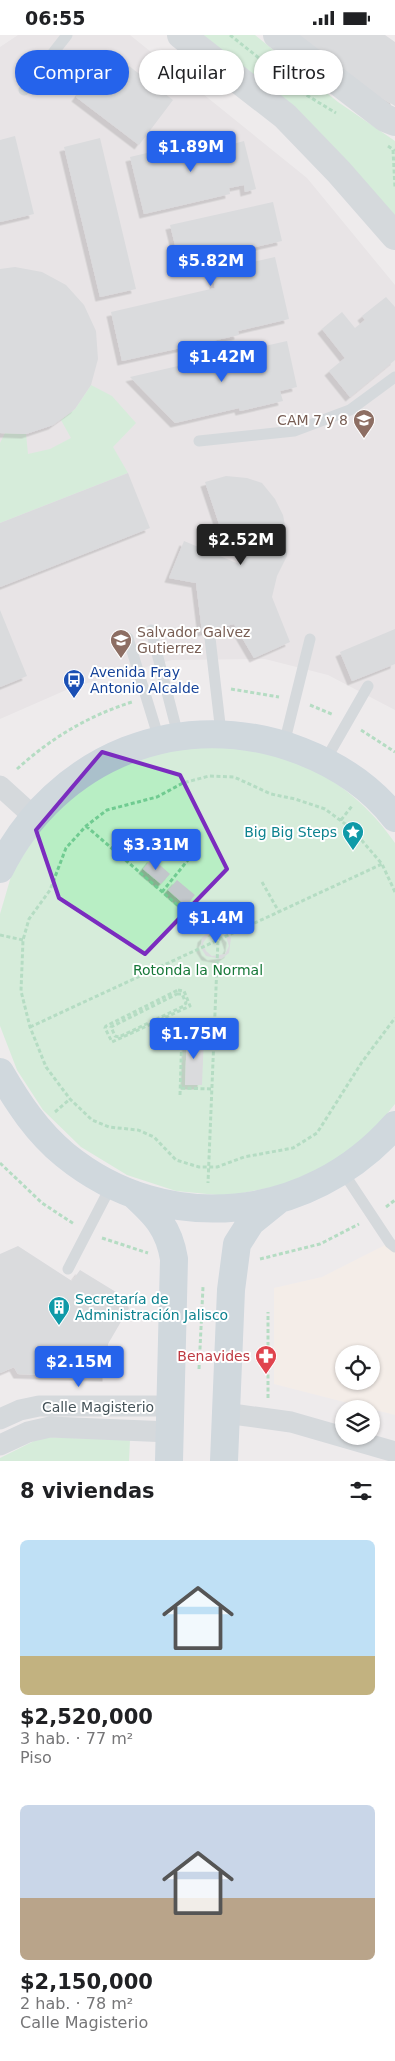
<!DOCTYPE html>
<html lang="es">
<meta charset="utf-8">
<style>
body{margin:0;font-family:"DejaVu Sans",sans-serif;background:#f2f2f2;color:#202124;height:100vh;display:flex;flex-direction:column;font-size:19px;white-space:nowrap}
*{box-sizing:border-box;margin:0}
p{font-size:16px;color:#757577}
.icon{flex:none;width:28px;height:28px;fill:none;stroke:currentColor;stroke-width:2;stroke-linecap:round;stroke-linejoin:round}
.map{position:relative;height:1426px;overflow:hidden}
.sheet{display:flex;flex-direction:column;background:#fff;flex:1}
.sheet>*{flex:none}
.hud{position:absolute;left:15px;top:15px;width:365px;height:45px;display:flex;gap:10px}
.buttons{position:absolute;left:335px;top:1310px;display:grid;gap:10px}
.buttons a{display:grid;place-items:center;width:45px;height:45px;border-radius:50%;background:#fff;box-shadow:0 1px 4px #0004;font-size:25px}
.price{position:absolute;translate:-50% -42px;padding:0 11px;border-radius:5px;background:#2563eb;color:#fff;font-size:16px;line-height:32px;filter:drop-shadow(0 1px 2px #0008)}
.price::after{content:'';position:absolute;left:50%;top:30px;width:15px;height:11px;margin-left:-8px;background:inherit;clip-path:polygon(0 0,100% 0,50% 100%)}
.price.selected{background:#222;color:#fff}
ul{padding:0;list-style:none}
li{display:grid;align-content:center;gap:10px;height:265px;padding:0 20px}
li span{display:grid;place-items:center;height:155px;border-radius:8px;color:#555}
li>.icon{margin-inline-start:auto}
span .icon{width:90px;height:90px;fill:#fffc;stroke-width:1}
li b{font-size:21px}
h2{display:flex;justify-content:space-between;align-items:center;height:60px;padding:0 20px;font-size:21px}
.tag{padding:0 18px;border-radius:22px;background:#fff;box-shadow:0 1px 4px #0004;font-size:18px;line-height:45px}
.tag.selected{background:#2563eb;color:#fff}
.status{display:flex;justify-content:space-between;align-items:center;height:35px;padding:0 25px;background:#fff;direction:ltr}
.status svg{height:14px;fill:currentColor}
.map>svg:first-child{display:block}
.commercial{fill:#fbf0e2;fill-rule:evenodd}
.education{fill:#dfdcdd}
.green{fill:#b8eec4}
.building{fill:#c2c7cb;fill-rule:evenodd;filter:url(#shadow)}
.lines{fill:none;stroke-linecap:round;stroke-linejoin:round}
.path{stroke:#70cb91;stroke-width:3;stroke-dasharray:4 2.5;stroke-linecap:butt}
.service{stroke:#b6c3c8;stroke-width:11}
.minor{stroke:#b6c3c8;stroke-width:21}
.tertiary{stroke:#b6c3c8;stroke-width:28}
.primary{stroke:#aac0cb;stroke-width:28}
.marked{fill:none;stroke:#7b2cbf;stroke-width:4;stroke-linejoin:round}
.labels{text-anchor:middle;stroke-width:4;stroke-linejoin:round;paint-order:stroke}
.education-label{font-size:14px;fill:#785e54;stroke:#fff;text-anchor:end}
.transit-label{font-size:14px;fill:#164399;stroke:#fff;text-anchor:start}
.culture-label{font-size:14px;fill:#0d838f;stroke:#fff;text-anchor:end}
.park-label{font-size:14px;fill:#167838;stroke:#fff}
.health-label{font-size:14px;fill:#be3a42;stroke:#fff;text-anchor:end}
.street-label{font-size:14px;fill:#445258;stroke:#fff}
</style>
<div class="status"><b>06:55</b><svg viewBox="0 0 49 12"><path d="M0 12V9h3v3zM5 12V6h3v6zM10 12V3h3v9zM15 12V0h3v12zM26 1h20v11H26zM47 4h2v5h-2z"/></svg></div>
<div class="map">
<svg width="395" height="1426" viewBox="0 0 395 1426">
<defs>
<filter id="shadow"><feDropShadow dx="-4.5" dy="4.5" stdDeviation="0" flood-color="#0004"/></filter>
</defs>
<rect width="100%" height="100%" fill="#eeebec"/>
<path class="commercial" d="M395,1205v175l-121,-31v-96l48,-11zM344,1319h27v27h-27z"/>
<path class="education" d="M18,0h112l177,143 88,107v425l-67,-35 -63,-16 -93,1 -99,27 -73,32v-672z"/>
<path class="green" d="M200,0h55l83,67 57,39v76z
M91,350l21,11 24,27 -23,24 15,26 -128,50v-80l5,-10 21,1 2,20 22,-5 21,-11 -10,-18 14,-11z
M217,711c16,2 33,3 49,6 52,11 100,48 129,91v261l-25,31 -44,31 -44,19 -54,11 -52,-5 -49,-16 -46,-28 -38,-37 -26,-40 -17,-44v-112l12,-41 27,-43 36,-37 43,-26 49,-17z
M42,1402l88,3 -1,21h-129v-3z"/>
<path class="building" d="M297,0h88l10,7v64l-23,-14z
M111,17l62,48 -34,45 -63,-48z
M223,100l4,16 7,-2 -1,-5 11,-3 12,48 -11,3 -1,-7 -15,3 1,6 -86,20 -14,-57z
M15,101l19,78 -34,8v-82z
M100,103l36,151 -36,8 -36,-150z
M273,167l9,39 -32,7 3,14 22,-5 14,62 -51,12 1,4 -117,26 -11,-49 104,-24 -3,-14 23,-7 -2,-8 -52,10 -11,-44z
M15,232l27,5 24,13 18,20 12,26 2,28 -7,26 -16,24 -22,16 -27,9 -26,-1v-164z
M386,262l9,10v53l-45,37 -21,-26 16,-13 -23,-29 20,-17 13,16 10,-8 -3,-4z
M287,306l10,46 -17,4 3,10 -43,10 -1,-3 -64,15 -45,-46z
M128,438l22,55 -150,59v-64z
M226,441l21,2 15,5 13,16 8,16 4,21v20l-10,20 -5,21 18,45 -36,16 -20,-34 -32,8 -6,-49 -27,-5 15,-37 55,23 7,-7 4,-11 -4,-14 -13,-6 -13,1 -15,-45z
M0,575l27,66 -27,11z
M395,594v35l-43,17 -12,-29z
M152,823l18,16 -9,10 -18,-15z
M177,845l18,15 -9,11 -18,-16z
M213,893l11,2 7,8 -2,15 -8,6 -15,-3 -5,-8 1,-10zM217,896l8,3 4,12 -4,8 -13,2 -6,-5 -3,-8 7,-10z
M187,1000l17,1 -2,49h-17z
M18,1211l54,35 8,-11 49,30 -3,4 3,4 -21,36 -1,33 -89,-3 -4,-7 -14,6v-119z"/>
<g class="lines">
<path class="path" d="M230,0l73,58 33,20
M388,111l7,5
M393,115l2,38
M231,654l48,8
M182,656l18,-2
M310,670l24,10
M361,695l34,22
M17,734c34,-31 71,-53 115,-67
M341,785l11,-14
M86,791l132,114 -10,243
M262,847l17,30
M162,857l26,-32
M395,857l-13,-28 -30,-35 -27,-20 -30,-10 -24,-5 -37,-17 -25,-1 -26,7 -26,14 -50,13 -21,16 -20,22 -16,42 -21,29 -6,21 -2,51 9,36 16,40 24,32 22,21 17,7 29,3 16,7 22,23 23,7h18l27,-10 49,-9 24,-15 45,-71 33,-44
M0,900l23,5
M178,955l6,1 6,15 -78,36 -7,-14 1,-2z
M177,959h5l4,9 -2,3 -65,31 -4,-1 -4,-9z
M30,992l352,-163
M181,1053l31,1
M180,1060l2,-64
M55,1077l15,-13
M0,1128l42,40 32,21
M386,1172l9,-7
M102,1203l46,15
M260,1224l60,-15 39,-20
M199,1334l4,-82
M268,1363v-86"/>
<path class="service" d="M24,55l43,-55
M199,406l95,-10 56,-21 45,-33
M151,595l27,105
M128,603l31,101
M210,603l11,95
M284,709l26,-105
M325,726l43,-75
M343,1137l47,71 5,4
M68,1234l44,-85"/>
<path class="minor" d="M0,751l33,30
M225,1378l66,9 104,30
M0,1384l20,-9 19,-4h130
M0,1410l28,-13 22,-5 120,5"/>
<path class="tertiary" d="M181,0l104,81 54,56 56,64
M277,0l108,83 10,4"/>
<path class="primary" d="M0,834c56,-113 182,-164 301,-118 36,14 70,36 94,67
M0,1037c18,31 37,60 65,83 102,83 244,67 330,-30
M133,1159c23,21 36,34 41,65l-5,202
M224,1426l7,-171 6,-46 14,-22 26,-21"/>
</g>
<path d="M0 0H395V1426H0ZM102,717l78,23 47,94 -82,85 -86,-56 -23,-68z" fill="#eeebec" fill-opacity=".55" fill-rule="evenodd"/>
<path class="marked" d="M102,717l78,23 47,94 -82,85 -86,-56 -23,-68z"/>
<defs>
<g id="school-pin" transform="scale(1.125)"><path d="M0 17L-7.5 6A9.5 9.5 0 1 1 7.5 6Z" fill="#8d6e63" stroke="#fff"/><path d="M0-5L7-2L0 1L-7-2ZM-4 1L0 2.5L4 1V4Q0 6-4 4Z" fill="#fff"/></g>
<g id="bus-pin" transform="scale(1.125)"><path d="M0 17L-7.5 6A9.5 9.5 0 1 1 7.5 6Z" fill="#1a4fb4" stroke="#fff"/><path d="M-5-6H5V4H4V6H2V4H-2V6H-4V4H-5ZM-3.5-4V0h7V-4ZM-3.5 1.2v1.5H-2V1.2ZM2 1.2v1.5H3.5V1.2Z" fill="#fff"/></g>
<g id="sight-pin" transform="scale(1.125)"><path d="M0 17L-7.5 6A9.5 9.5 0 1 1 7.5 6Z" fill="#0f9aa8" stroke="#fff"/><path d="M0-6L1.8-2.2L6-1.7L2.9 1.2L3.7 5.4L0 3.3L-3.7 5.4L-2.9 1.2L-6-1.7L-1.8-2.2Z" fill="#fff"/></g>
<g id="building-pin" transform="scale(1.125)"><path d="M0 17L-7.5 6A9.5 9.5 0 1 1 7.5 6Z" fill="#0f9aa8" stroke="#fff"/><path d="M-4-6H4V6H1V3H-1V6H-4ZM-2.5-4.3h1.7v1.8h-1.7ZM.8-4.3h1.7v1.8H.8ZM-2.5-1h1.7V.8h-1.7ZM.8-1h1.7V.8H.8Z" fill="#fff"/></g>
<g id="pharmacy-pin" transform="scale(1.125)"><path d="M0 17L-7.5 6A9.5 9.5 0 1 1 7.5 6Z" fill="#e0444e" stroke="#fff"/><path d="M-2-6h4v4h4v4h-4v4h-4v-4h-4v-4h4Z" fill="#fff"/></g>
</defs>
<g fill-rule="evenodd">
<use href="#school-pin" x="364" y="385"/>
<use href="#school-pin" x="121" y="605"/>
<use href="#bus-pin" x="74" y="645"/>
<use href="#sight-pin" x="353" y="797"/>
<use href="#building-pin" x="59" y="1272"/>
<use href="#pharmacy-pin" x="266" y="1321"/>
</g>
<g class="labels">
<g class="education-label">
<text x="348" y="390">CAM 7 y 8</text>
<text x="137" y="602" text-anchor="start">Salvador Galvez<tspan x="137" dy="16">Gutierrez</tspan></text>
</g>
<g class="transit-label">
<text x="90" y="642">Avenida Fray<tspan x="90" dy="16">Antonio Alcalde</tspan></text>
</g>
<g class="culture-label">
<text x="337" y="802">Big Big Steps</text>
<text x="75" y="1269" text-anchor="start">Secretaría de<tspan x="75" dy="16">Administración Jalisco</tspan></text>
</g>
<g class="park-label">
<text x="198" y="940">Rotonda la Normal</text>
</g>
<g class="health-label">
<text x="250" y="1326">Benavides</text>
</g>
<g class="street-label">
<text x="98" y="1377">Calle Magisterio</text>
</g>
</g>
</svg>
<div class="buttons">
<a><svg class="icon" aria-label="locate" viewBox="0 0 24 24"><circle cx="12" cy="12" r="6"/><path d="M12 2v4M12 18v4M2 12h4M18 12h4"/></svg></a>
<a><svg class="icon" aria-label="layers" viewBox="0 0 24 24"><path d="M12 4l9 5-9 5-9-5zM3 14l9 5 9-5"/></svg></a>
</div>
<b class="price" style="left:191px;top:138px">$1.89M</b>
<b class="price" style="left:211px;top:252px">$5.82M</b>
<b class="price" style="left:222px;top:348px">$1.42M</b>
<b class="price selected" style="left:241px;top:531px">$2.52M</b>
<b class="price" style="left:156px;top:836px">$3.31M</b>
<b class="price" style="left:216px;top:909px">$1.4M</b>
<b class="price" style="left:194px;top:1025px">$1.75M</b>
<b class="price" style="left:79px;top:1353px">$2.15M</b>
<div class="hud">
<a class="tag selected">Comprar</a>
<a class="tag">Alquilar</a>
<a class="tag">Filtros</a>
</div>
</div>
<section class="sheet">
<h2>8 viviendas<svg class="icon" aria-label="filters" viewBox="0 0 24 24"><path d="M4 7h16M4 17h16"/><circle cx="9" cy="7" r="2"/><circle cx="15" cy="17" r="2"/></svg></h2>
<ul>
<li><span style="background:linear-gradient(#bfe0f5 75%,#c2b280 0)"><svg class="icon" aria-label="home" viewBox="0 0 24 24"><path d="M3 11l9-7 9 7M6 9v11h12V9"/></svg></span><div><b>$2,520,000</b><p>3 hab. · 77 m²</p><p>Piso</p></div></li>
<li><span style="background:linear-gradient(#c9d6e8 60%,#b9a48a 0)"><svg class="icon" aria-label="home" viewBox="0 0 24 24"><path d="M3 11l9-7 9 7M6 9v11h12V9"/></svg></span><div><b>$2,150,000</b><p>2 hab. · 78 m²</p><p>Calle Magisterio</p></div></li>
</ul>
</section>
